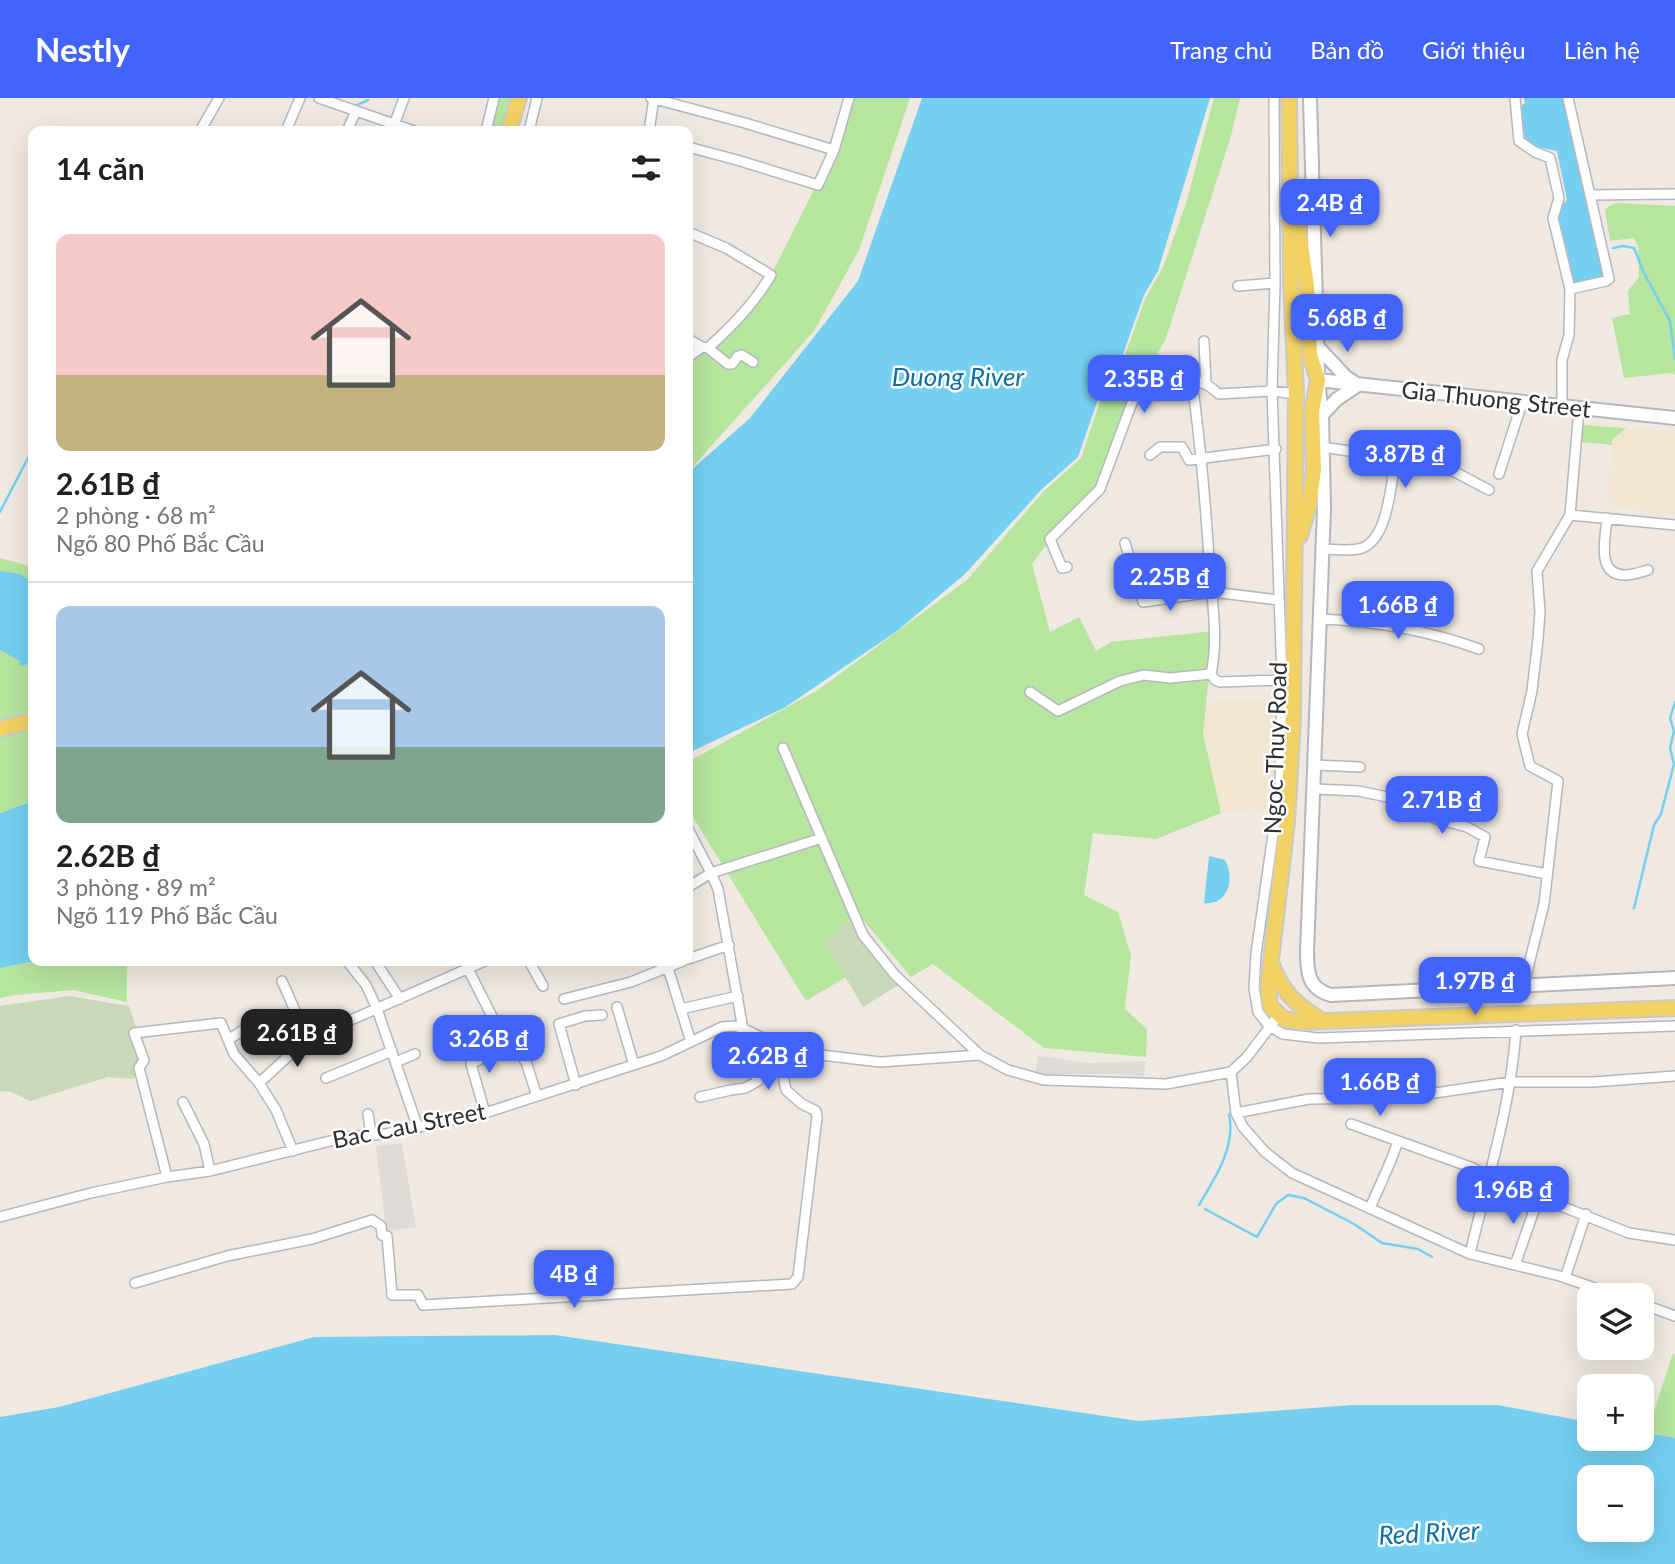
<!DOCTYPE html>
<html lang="vi">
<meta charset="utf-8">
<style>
body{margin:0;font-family:Lato,sans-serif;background:#f6f6f6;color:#202124;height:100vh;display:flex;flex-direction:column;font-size:26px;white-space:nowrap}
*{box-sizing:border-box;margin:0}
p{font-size:23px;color:#757577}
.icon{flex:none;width:38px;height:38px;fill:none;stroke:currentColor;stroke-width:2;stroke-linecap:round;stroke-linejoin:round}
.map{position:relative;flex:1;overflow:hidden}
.details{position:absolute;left:28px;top:28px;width:665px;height:840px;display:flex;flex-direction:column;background:#fff;border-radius:14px;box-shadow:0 7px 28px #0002}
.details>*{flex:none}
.controls{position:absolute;left:1577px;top:1185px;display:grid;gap:14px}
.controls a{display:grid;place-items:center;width:77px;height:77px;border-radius:14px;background:#fff;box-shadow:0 7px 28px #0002;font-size:35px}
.price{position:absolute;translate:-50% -60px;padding:0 16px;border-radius:14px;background:#4264fb;color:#fff;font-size:23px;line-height:46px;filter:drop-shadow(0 2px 4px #0008)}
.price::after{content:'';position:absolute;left:50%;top:42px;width:21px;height:16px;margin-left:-10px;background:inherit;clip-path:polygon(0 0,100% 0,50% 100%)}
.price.selected{background:#222;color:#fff}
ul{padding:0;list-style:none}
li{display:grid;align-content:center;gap:14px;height:371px;padding:0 28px}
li+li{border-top:2px solid #e0e0e0}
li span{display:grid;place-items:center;height:217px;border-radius:14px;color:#555}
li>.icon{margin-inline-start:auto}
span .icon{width:126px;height:126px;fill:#fffc;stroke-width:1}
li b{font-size:30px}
h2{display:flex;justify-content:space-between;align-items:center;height:84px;padding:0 28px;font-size:30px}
header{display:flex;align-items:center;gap:42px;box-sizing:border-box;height:98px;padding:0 35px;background:#4264fb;color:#fff}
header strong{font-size:33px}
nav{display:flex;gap:38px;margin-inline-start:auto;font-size:24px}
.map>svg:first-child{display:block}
.education{fill:#f0e6d1}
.green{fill:#b6e59e}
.cemetery{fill:#c8d9b8}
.plaza{fill:#dfdcd8}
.water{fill:#75cff0;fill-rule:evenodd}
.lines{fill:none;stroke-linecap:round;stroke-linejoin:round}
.stream{stroke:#75cff0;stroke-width:2.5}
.street-casing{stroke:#b4b7c1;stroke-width:12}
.secondary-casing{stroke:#b4b7c1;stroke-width:16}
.primary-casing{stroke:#c9c9c9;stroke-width:18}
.street{stroke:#fff;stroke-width:9}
.secondary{stroke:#fff;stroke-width:12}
.primary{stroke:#f2d163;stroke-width:14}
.labels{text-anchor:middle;stroke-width:5;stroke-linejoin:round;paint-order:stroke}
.street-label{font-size:24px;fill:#2e2e2e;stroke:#fff}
.water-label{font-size:26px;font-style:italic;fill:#0d6fa3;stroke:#fff}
</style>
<header>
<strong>Nestly</strong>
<nav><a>Trang chủ</a><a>Bản đồ</a><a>Giới thiệu</a><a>Liên hệ</a></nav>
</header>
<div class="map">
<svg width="1675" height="1466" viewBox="0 0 1675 1466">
<rect width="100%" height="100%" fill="#efe9e1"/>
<path class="education" d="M1626,330l49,4v83l-58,-7 -10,-7 5,-61z
M1277,601l-3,109 -53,5 -18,-80 3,-30z"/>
<path class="green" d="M494,0h25l-10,33h-23z
M849,0h61l-51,152 -45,81 -126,141v-111l20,-13 63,-73 63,-125z
M1214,0h26l-9,38 -65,202 -33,62 -33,89 -49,50 -19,25 18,68 29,-15 17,34 15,-9 103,-11 -11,102 18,80 -65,26 -63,-6 -9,62 34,17 13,43 -6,54 22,20 -1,28 -102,-9 -111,-84 -22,13 -54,-64 -33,28 22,36 -40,24 -118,-192v-47l130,-72 149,-110 76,-88 38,-34 22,-65 18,-27 24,-67 19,-34 23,-65z
M1615,105l60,3v169l-3,-2 -48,5 -12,-60 18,-4 -2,-23 11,-14 -1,-30 -4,-9 -24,3 -5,-32z
M1583,327l43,3 -14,12v5l-30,-3z
M0,460l33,9v234l-33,12z
M36,863h63l28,5v36l-54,-12 -58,5 -15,3v-30z
M1673,1255l2,2v83l-28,-5z"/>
<path class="cemetery" d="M852,819l48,67 -37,23 -39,-66z
M69,898l60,10 19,56 -15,17 -25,-2 -78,24 -21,-10 -9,1v-86z"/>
<path class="plaza" d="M1038,958l51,7 56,-2 -1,16 -23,-3h-86z
M402,1045l14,84 -30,4 -10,-85z"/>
<path class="water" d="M922,0h288l-52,173 -14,24 -21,59 -19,28 -26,75 -37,33 -76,84 -68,57 -113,77 -96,45v-280l62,-55 108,-137z
M1524,0h41l39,178 -27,7 -3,-2 -15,-63v-9l8,-9 -10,-49 -20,-4 -12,-8 -4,-33 4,-3z
M0,473l20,3 13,8v83l-4,-2 -6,3 -4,-1 1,-4 -20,-11z
M33,703v160h3l-36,7v-155z
M1209,758l16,4c10,17 4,46 -21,43z
M555,1237l583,86 214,-16h145l92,17v16h53v-6l33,6v126h-1675v-147l59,-10 255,-70zM1642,1379v53h-53v-53z"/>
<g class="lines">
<path class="stream" d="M335,0l3,1
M355,8l13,-6
M1613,150l10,-2 11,2 10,25 26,48 5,38
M0,414l33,-64
M1634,810l20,-83 7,-11 13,-50 -4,-16 4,-17 -4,-13 5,-16
M1199,1107c16,-27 37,-58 30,-91
M1205,1111l52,28 19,-33 12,-9 16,3 50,26 28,19 36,6 14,8"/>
<g class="street-casing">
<path id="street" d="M319,0l95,33
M651,0l94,25 89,27
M1274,0l1,185 -3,108 10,289 -2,105 -24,169 -2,34 4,24 11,14 14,8 35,4 357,-12
M1515,0l4,43 16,11 15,6 9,40 -6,20 17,71 -1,46 -7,25v47
M1568,0l41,181 -3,2 -36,8
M394,27l10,-27
M200,33l19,-33
M286,33l14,-33
M347,33l9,-20
M486,33l8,-33
M529,33l8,-33
M649,33l5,-33
M688,49l49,13 81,25 16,-35 15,-52
M1590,97l85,-1
M688,134l38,16 45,27c-17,29 -39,51 -63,73l-6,-1 -14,10
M1238,188l37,-3
M688,241l14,8
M1204,243l2,43
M708,250l20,16h4l6,-8 4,-1 11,7
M1192,284c9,64 14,127 18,191 3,33 8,69 1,101
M1322,349l102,15 31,10 34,18
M1150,357l10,-8h22l7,13 87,-11
M1499,376l23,-71
M1570,417l105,10
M1607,420c-1,18 -12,57 18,57 7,0 16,-3 23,-5
M1125,445l18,59 69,-10 67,8
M1323,451c13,0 27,3 39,-1 27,-10 29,-67 34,-92
M1067,469l-5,1 -12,-29 50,-50 33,-89c18,-7 53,-24 72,-16 5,2 10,7 14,10l53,-3 24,3
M1320,521c56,2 107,11 159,30
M1211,576l4,6 5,2 62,-2
M1030,594l28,19 62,-30 24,-6 26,3 41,-4
M783,650l80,187 32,40 85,80
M1316,667l44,2
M1315,691l44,2 56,12 21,16 31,8 18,10 -6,24 68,13
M688,731l23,44 111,-35
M688,789l23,-14 7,16 31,174 9,18 -13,7 -14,2 -31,7
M688,861l41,-14
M347,863l19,24 11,24 41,119
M375,863l25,38
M464,863l40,79 14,11 8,11 11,34
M529,863l14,25
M668,870l23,74
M282,883l25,57
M1526,887v-9l18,-72 14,-123 -28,-15 -8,-32 10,-43 6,-52 2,-27 -3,-41 33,-56 9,-106
M564,901l67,-17 52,-21
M617,909l17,58
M681,911l57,-13
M228,942l32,-21 12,13 35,6 12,-4 166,-73
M396,964l19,-8
M1231,974l5,41 7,14 22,25 27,21 178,81 90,22 55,19
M326,980l66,-27
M259,985l36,-33 -1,-13
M576,987l-17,-61 26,-8 17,-1
M183,1004l21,42 6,27
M485,1015l-14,-49 39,-20
M1236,1015l73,-14 91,-1 110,-16h83l82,-6
M368,1016l3,20
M1351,1026l122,44 15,9 141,56 46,7
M167,1079l-28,-109 5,-8 -10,-27 87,-10 13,31 25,29 17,27 17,41
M1370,1110c10,-24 20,-42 28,-67
M0,1119l91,-24 76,-16 43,-6 136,-34 39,-3 100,-21 176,-57 61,-29 13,-1 9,3 32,15 45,11 59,7 100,-7 28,15 36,10 122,4 65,-12 16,-15 31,-41
M1470,1156c17,-74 41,-148 46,-224
M1515,1167l24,-69
M1565,1180l21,-64
M135,1185l92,-27 85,-17 60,-19 9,6 1,9 5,1 5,59h26l5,10 369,-21 6,-7 19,-160 -1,-6 -14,-7 -16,-14 -10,-46
M1642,1206l33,12"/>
</g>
<g class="secondary-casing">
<path id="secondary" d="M1310,0l8,273
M1317,248l29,31 12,8 -21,14 -15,16
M1318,282l357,38
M1319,291l3,26 2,94 -17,443c0,20 1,37 24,43l344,-17"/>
</g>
<g class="primary-casing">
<path id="primary" d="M1289,0l2,182 5,114 -3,324 -6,104 -19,164 2,20 14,13 16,3 375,-14
M509,33l10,-33
M1298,127l9,61 3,69 8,25 -6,31 2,59 -5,35 -9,31
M0,631l33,-9
M1271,865c13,31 23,40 51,58"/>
</g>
<use href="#street" class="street"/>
<use href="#secondary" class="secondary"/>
<use href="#primary" class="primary"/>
</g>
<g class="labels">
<g class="street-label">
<text transform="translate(1496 302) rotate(6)" y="8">Gia Thuong Street</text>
<text transform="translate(1276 650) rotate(-88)" y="8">Ngoc Thuy Road</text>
<text transform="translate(409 1028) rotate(-11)" y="8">Bac Cau Street</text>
</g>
<g class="water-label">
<text x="958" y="288">Duong River</text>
<text transform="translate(1429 1435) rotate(-3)" y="9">Red River</text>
</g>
</g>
</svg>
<div class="controls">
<a><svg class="icon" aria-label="layers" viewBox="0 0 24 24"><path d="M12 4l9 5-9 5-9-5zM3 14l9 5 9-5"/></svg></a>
<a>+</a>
<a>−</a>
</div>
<b class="price" style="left:1330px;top:141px">2.4B ₫</b>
<b class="price" style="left:1347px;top:256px">5.68B ₫</b>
<b class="price" style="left:1144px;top:317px">2.35B ₫</b>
<b class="price" style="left:1405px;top:392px">3.87B ₫</b>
<b class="price" style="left:1170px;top:515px">2.25B ₫</b>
<b class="price" style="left:1398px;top:543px">1.66B ₫</b>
<b class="price" style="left:1442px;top:738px">2.71B ₫</b>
<b class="price" style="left:1475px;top:919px">1.97B ₫</b>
<b class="price selected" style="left:297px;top:971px">2.61B ₫</b>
<b class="price" style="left:489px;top:977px">3.26B ₫</b>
<b class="price" style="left:768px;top:994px">2.62B ₫</b>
<b class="price" style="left:1380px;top:1020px">1.66B ₫</b>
<b class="price" style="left:1513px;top:1128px">1.96B ₫</b>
<b class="price" style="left:574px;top:1212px">4B ₫</b>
<section class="details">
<h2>14 căn<svg class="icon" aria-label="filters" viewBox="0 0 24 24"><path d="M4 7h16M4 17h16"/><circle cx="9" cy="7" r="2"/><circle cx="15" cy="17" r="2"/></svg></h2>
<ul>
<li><span style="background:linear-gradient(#f6c9c9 65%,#c2b280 0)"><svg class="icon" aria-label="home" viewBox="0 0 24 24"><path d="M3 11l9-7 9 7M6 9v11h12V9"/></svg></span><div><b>2.61B ₫</b><p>2 phòng · 68 m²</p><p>Ngõ 80 Phố Bắc Cầu</p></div></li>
<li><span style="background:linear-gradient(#a9c7e8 65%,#7fa58c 0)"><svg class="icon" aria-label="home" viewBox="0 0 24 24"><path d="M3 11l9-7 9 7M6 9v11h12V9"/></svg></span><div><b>2.62B ₫</b><p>3 phòng · 89 m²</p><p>Ngõ 119 Phố Bắc Cầu</p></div></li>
</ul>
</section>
</div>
